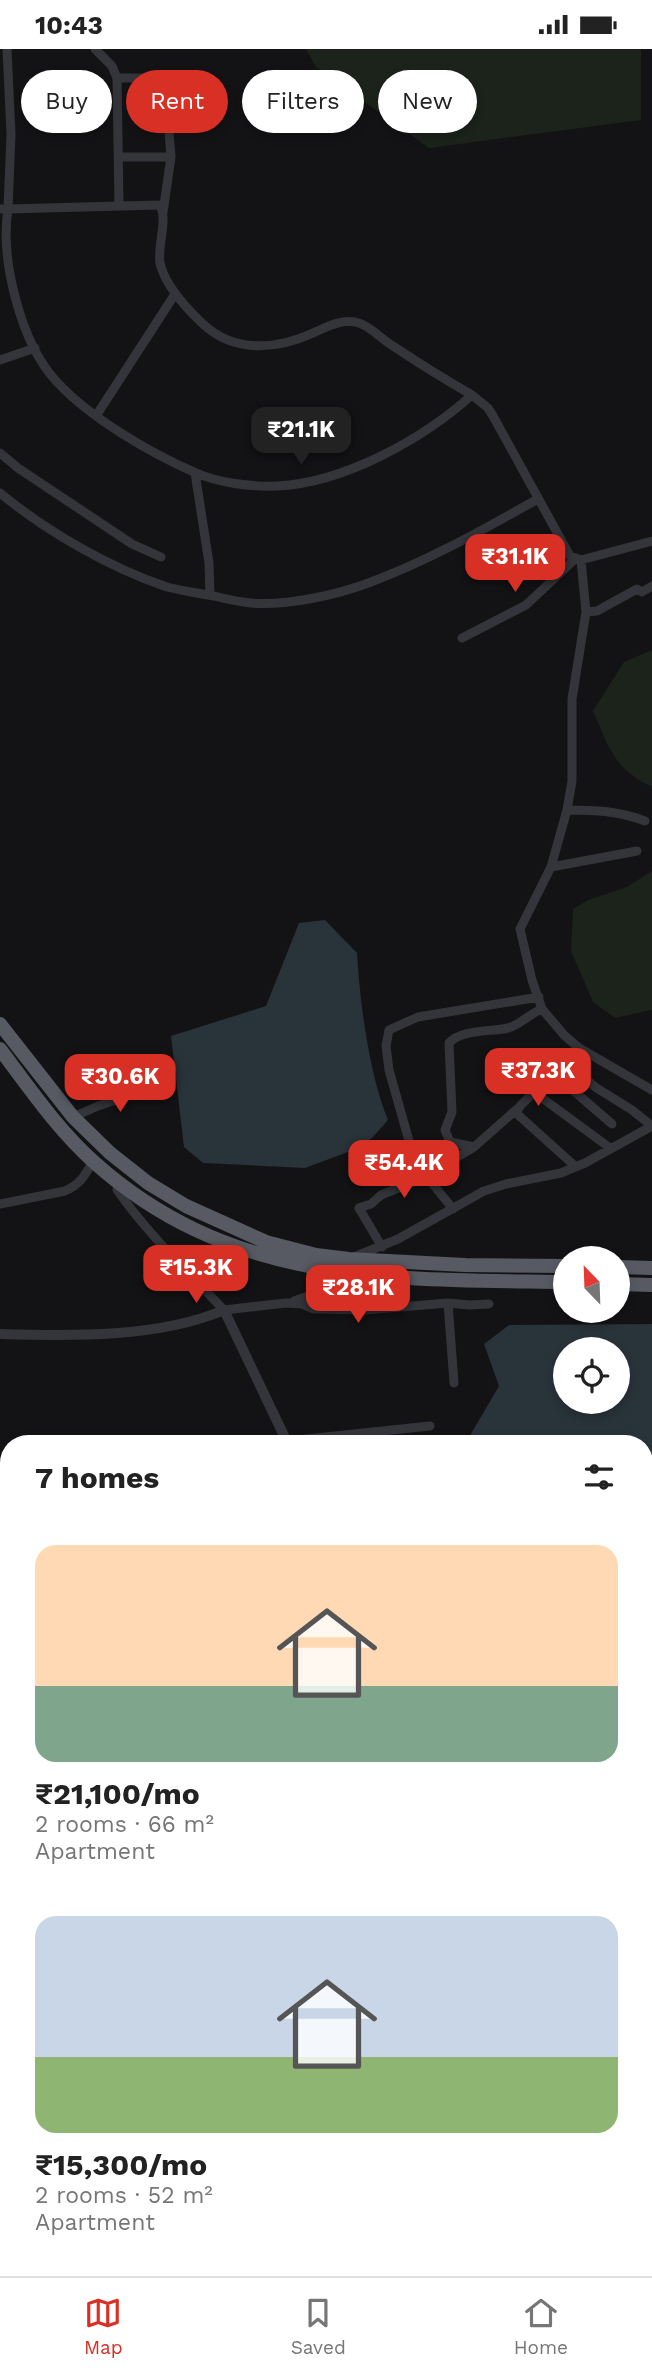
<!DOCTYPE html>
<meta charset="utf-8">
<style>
body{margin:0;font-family:"Work Sans",sans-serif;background:#f6f6f6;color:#222;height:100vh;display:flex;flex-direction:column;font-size:26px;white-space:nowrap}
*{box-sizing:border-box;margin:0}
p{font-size:23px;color:#767676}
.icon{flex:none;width:38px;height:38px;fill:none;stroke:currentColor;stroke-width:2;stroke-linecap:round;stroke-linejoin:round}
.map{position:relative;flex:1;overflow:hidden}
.panel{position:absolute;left:0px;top:1386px;width:653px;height:842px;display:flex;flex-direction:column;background:#fff;border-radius:28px 28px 0 0;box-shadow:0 4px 10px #0003}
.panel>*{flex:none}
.hud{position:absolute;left:21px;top:21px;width:611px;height:63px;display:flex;gap:14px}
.needle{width:46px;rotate:337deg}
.buttons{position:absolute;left:553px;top:1197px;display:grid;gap:14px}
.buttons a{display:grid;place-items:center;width:77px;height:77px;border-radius:50%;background:#fff;box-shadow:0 4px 10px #0003;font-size:35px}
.price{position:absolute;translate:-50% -60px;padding:0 16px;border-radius:14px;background:#d93025;color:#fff;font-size:23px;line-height:46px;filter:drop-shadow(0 2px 4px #0008)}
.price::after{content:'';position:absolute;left:50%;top:42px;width:21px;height:16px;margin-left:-10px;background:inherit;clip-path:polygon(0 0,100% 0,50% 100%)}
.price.active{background:#222;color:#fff}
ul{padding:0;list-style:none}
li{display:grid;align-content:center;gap:14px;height:371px;padding:0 35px}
li span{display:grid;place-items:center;height:217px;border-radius:21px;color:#555}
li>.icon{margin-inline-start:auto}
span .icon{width:126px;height:126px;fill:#fffc;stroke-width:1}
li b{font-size:30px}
h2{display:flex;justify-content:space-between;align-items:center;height:84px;padding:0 35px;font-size:30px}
.pill{padding:0 24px;border-radius:32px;background:#fff;box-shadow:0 4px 10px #0003;font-size:24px;line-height:63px}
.pill.active{background:#d93025;color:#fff}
.status{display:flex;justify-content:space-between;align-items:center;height:49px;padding:0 35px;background:#fff;direction:ltr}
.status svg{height:19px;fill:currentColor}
.dock{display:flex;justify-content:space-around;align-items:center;height:98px;border-top:2px solid #e0e0e0;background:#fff;font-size:19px;color:#767676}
.dock a{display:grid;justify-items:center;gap:4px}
.dock .active{color:#d93025}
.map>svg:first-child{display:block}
.green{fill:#1b231b}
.water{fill:#28333a;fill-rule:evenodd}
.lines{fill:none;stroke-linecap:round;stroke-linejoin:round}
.minor{stroke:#34353a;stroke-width:9}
.tertiary{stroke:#34353a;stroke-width:10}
.trunk{stroke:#575a62;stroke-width:14}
</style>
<div class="status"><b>10:43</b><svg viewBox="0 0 49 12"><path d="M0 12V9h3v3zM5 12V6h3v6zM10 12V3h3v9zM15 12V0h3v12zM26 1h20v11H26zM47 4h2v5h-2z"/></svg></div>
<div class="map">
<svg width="652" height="2227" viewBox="0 0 652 2227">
<rect width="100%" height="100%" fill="#131315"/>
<path class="green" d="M306,0h335v71l-212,28 -113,-81z
M652,601v137c-39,-19 -43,-40 -59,-76l31,-49z
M652,822v139l-37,8 -22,-16 -22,-51 2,-42 15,-9 39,-13z"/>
<path class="water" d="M325,871l32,33c3,50 12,121 31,167l-16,18 -16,11 -51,19 -102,-5 -19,-16 -13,-111 95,-30 33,-83z
M652,1275v300l-8,3v-183h-179l34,-58 -15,-42 25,-19zM565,1300h53v53h-53z"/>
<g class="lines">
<path class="minor" d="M7,0l4,85 -3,75 151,-4c10,11 -2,42 1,58 5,23 26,45 43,61 31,29 73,26 110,9 14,-6 29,-15 46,-10 10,3 22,15 31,21 27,18 54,35 82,51
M95,0l17,17 5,12 2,127
M117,29h42l6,4 6,75 -8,55
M119,108h52
M0,160h8c-8,51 13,135 49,173 32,35 93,71 137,90 24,11 57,15 83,14 67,-3 146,-47 195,-91l16,13 5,8 77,140 11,4 71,-19
M0,311l35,-12
M96,367l79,-122
M0,404l18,15 114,76 29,13
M195,424l14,90 1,32
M0,444c46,38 110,75 167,94 15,4 32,6 47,9 12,3 24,6 37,7 36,3 86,-8 120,-21 59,-22 113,-53 167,-83
M581,511l5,52 -14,87v82l-5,29 -16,57 -31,62 12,51 10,29 23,27 14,12 73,42
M586,563l11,-1 40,-22 5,3 10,-6
M462,589l64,-33 49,-46
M567,761c28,0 52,1 78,11
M551,818l86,-16
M566,1012l29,26 37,23 20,16
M553,1024l59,51
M534,1043l76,56
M73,1068l25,-11 59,-20
M474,1098l-24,-5 -5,-12 7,-18 -3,-69c12,-14 42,-11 59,-15 10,-2 23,-15 34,-19
M576,1118l-60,-54 4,-7 59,-58
M119,1134l-2,7c31,44 70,81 107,120l62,-7 16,1 12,5 51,1 83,-7 21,2 20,-1
M0,1155l65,-13c16,-7 20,-16 28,-30
M453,1160l-38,-47 -26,-92 -3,-24 3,-16 29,-13 121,-20
M382,1198l-23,-39 12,-4 10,-9 37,-15 56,-33 43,-38
M354,1208l44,-18 86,-48 22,-7 55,-11 24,-10 67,-37
M294,1252l17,-6 4,-6 -6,-22
M448,1254l6,80
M287,1392l143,-15
M644,1634h8
M0,1712l9,-1
M644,2214h8
M248,2227l1,-8
M270,2227l1,-8
M520,2227v-8
M563,2227v-8"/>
<path class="tertiary" d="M0,1285c71,2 159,4 224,-24l64,134
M417,2219l2,8"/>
<path class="trunk" d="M0,975l73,93 37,36 38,30 38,23 80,36 50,13 33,4 116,6 100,1
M0,1000c30,40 58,81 95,114 138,123 298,116 470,119
M618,1218l34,1
M618,1235l34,1"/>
</g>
</svg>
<div class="buttons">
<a><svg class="needle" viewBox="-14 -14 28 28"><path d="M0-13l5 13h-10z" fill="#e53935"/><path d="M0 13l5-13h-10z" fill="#767676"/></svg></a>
<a><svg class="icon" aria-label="locate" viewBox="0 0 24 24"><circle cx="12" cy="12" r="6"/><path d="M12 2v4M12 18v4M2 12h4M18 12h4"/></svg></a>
</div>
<b class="price active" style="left:301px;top:418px">₹21.1K</b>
<b class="price" style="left:515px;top:545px">₹31.1K</b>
<b class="price" style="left:538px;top:1059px">₹37.3K</b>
<b class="price" style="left:120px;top:1065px">₹30.6K</b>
<b class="price" style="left:404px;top:1151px">₹54.4K</b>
<b class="price" style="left:196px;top:1256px">₹15.3K</b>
<b class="price" style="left:358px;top:1276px">₹28.1K</b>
<div class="hud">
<a class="pill">Buy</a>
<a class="pill active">Rent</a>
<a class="pill">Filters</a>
<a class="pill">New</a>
</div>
<section class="panel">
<h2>7 homes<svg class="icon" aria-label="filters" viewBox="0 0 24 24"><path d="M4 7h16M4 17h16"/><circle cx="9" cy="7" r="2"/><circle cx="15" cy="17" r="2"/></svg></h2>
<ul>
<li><span style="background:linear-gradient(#ffd9b3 65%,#7fa58c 0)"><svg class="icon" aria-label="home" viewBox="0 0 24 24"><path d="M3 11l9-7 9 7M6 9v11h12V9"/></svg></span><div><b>₹21,100/mo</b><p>2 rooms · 66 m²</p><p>Apartment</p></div></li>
<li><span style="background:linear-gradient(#c9d6e8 65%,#8fb573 0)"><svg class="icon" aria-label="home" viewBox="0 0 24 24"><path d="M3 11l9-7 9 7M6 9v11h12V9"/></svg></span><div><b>₹15,300/mo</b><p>2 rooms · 52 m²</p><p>Apartment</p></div></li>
</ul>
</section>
</div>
<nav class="dock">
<a class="active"><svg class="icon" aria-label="map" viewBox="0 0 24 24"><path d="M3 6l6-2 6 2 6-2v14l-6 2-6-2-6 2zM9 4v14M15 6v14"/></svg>Map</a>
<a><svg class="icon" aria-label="saved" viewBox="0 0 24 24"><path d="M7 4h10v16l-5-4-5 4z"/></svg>Saved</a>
<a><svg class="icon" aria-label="home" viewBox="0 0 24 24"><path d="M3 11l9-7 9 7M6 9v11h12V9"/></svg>Home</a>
</nav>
